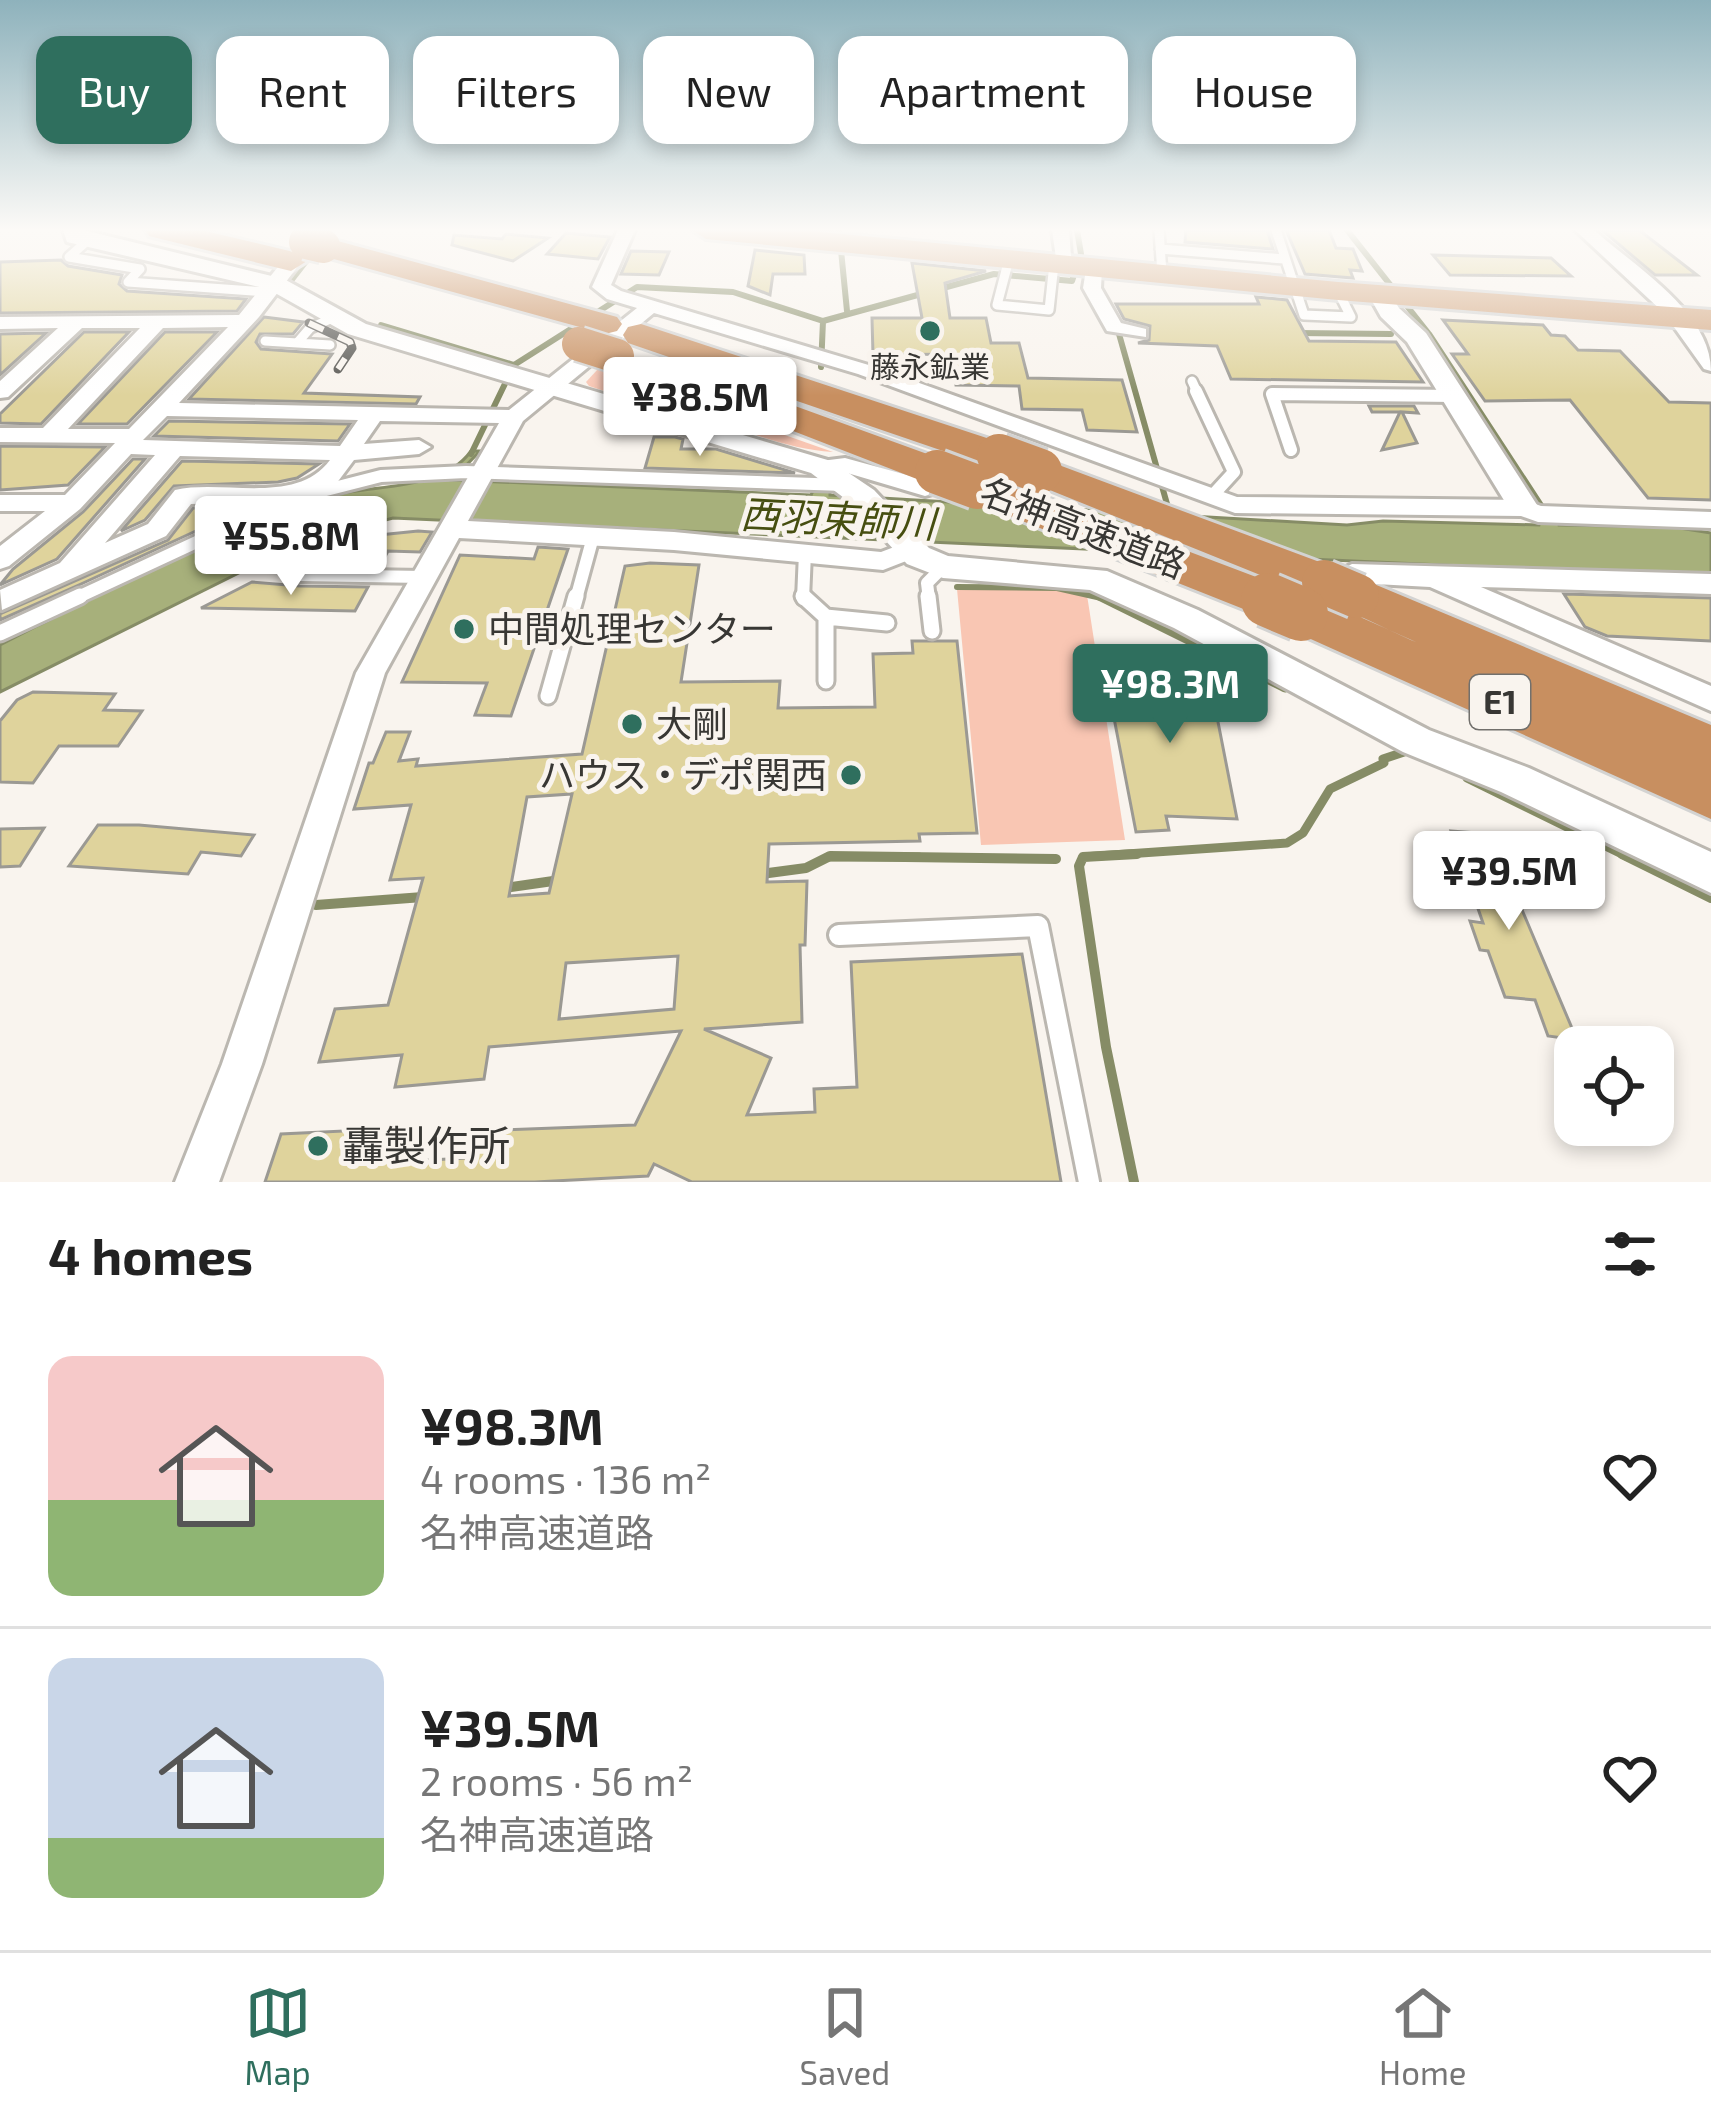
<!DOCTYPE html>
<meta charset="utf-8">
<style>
body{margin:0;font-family:"Exo 2","Noto Sans JP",sans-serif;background:#f2f2f2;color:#222;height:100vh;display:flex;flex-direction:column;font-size:45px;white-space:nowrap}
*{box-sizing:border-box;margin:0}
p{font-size:39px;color:#767676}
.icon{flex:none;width:66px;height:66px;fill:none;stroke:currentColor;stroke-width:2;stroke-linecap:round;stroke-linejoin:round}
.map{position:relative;height:1182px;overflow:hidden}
.details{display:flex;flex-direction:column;background:#fff;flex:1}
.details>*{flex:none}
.guide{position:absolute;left:36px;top:36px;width:1641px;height:108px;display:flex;gap:24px}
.tools{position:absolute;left:1554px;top:1026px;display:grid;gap:24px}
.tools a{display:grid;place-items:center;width:120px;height:120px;border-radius:24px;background:#fff;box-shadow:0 6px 18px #0003;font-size:60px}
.price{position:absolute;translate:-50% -102px;padding:0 27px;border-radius:12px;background:#fff;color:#222;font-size:39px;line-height:78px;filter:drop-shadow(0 3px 6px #0008)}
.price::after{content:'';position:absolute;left:50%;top:72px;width:36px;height:27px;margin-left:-18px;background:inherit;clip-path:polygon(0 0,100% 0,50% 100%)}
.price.selected{background:#2f6f5e;color:#fff}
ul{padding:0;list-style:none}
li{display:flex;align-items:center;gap:36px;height:300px;padding:0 48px}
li+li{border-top:3px solid #e0e0e0}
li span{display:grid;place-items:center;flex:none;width:336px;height:240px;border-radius:24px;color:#555}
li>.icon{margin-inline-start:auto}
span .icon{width:144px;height:144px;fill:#fffc;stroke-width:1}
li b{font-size:51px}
h2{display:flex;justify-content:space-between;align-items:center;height:144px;padding:0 48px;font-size:51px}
.tag{padding:0 42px;border-radius:24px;background:#fff;box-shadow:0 6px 18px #0003;font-size:42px;line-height:108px}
.tag.selected{background:#2f6f5e;color:#fff}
.tab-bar{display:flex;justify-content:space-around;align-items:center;height:168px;border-top:3px solid #e0e0e0;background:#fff;font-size:33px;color:#767676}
.tab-bar a{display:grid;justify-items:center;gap:6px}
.tab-bar .selected{color:#2f6f5e}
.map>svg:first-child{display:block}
.green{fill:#f9c6b3}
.water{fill:#a7b07b;stroke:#868c66;stroke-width:3}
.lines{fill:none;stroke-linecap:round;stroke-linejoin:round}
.stream-far2{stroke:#868c66;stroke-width:6}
.stream-far1{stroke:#868c66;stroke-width:9}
.stream{stroke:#868c66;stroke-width:10}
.building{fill:#dfd39c;stroke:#9b9993;stroke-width:3;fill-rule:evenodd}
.service-far3-casing{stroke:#bbb7b0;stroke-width:14}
.service-far2-casing{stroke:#bbb7b0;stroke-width:18}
.service-far1-casing{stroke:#bbb7b0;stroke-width:21}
.service-casing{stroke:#bbb7b0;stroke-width:26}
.minor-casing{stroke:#bbb7b0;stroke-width:6}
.tertiary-casing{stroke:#bbb7b0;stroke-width:6}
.trunk-casing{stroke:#d3d3d2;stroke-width:6}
.motorway-casing{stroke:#d3d3d2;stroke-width:6}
.service-far3{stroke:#fff;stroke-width:9}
.service-far2{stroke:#fff;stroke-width:12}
.service-far1{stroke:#fff;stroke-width:15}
.service{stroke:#fff;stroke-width:20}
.minor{fill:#fff;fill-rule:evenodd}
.tertiary{fill:#fff;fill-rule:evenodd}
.trunk{fill:#d3a680;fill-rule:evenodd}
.motorway{fill:#c88f60;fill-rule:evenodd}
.rail-casing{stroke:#54534f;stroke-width:9}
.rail{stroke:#f9f4ee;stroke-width:6;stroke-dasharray:16;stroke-linecap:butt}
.motorway-bridge-far2-casing{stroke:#d3d3d2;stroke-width:39;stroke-linecap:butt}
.motorway-bridge-far1-casing{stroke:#d3d3d2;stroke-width:50;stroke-linecap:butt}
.motorway-bridge-casing{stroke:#d3d3d2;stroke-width:60;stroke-linecap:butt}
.motorway-bridge-far2{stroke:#c88f60;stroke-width:34}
.motorway-bridge-far1{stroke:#c88f60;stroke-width:44}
.motorway-bridge{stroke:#c88f60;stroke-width:54}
.poi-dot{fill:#2f6f5e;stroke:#f9f4ee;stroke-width:4.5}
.labels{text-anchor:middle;stroke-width:10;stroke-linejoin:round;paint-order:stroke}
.far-poi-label{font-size:30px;fill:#383734;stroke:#f9f4ee}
.shield{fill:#f9f4ee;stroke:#72706c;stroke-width:3}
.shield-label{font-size:33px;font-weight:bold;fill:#383734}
.street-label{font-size:36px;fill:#383734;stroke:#f9f4ee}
.poi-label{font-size:36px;fill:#383734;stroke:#f9f4ee;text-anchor:start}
.water-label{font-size:39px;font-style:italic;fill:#464e10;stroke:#f9f4ee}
.near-poi-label{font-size:42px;fill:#383734;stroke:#f9f4ee;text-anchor:start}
</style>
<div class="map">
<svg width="1711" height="1182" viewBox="0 0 1711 1182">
<rect width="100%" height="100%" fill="#f9f4ee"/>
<path class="green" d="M598,369l235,83c-49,-3 -89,-23 -136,-36 -36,-10 -72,-17 -108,-30l-3,-4z
M957,589h98l32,6 38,245 -144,5z"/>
<path class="water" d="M471,451h9l-28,29 359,15 3,-6 16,1v5l517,30 36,-4 156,4 2,-6h17l1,6 114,2 38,6v44l-1318,-59 -94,25 -299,149v-47l35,-18c94,-45 198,-108 299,-132 46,-11 108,-4 137,-44z"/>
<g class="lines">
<path class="stream-far2" d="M839,230l8,81
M1347,230l82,104 117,179
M290,282l21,-27
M381,325l133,40 -43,89
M1297,333l94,1
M1119,334l50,177
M514,365l123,-78 96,5 90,29
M821,367l2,-46 171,-47 78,7 9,-27 -4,-24
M957,587l100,1 49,11"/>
<path class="stream-far1" d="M1099,596l186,92
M1467,778l161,79
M828,857h91
M1083,857l204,-14 16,-10 27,-44 54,-26 -1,-4 27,-9"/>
<path class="stream" d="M1622,854l89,44
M761,874l45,-6 24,-12 226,3
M504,888l56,-8
M316,905l107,-8
M1134,1182l-28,-135 -27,-181 4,-9 54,-3"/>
</g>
<path class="building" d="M1186,230h81l6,19 -88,-7z
M1286,230h43l7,18 17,1 9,22 -12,-1 3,8 -48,-4z
M1602,230h37l58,45h-42z
M566,233l44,4 -12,22 -51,-5z
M506,234l42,4 -35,23 -61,-16 2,-10 48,4z
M755,250l49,5 1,19h-32l-3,21 -22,-9z
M631,251l38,1 -10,23 -38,-1z
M1433,255l118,3 20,18 -121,-1z
M61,260l7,6 54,9 -3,9 8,7 119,8 -9,12 -237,2v-51z
M912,263l74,8 -41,12 5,35h36l5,25h28l9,35 94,2 15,52 -50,-2 -5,-20 -60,-1 -3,-23 -63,-1 -3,-31 -80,1 -1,-37h50z
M1256,297l31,3 22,41 87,1 27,40 -192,-3 -14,-33 -79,-3 11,-3 1,-14 -26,-7 -8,-15h143z
M264,317l39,5 -10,12h-33l-4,8 5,7 71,5 -28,39 116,4 -4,7 -227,-5z
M1443,320l100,5 8,10 14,1 13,14 42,1 49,51 42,1v97l-63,-2 -78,-98 -85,1 -33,-47h16z
M84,332h45l-88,92 -41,-1v-9z
M165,332h52l-90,92h-49z
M0,333v1l46,-1 -46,42z
M1369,406h45l4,7 -16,-1 15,31 -35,7 18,-38h-28z
M169,421l181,3 -12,17 -184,-5z
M654,437h21l8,2 -2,10h35l79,24 -150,-5z
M0,446l105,1 -37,38 -68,5z
M133,459h12l-88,100 -57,26 13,-16 70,-57z
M182,461l137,3 -22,14 -19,4 -104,4 -29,34 -24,11z
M248,507l-167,77 -81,36v-6l168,-74 25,-32z
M418,531l14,1 -12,20 -32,-1 -8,15 -55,-1 14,-21 11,-6z
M538,547l30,2 -57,167 -36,-1 12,-32 -85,-1 58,-127 74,4z
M650,563l49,2 -18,117 99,-1 -2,27 97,-1 -2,-53 40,-1 -1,-12h45l20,192 -58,1 1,7 -151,3 -2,38 40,-1 -2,64h-5l2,77 -98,7 67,29 -24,57 68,-3 -1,-23 43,-2 -6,-125 171,-8 39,228h-369l-38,-18 -6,12 -113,6h-270l16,-48 83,-4 -10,34 113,-6 7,-27 161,-6 46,-94 -192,16 -5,32 -89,8 7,-32 -83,7 16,-53 53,-4 35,-127 -33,2 21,-75 -57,4 15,-46h4l13,-31h24l-11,29 19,-2 -2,7 166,-12 43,-188zM572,794l-23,99 -40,3 18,-99zM678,956l-4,53 -115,10 7,-56z
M252,582l48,4 68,1 -13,24 -154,-3z
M1564,594l147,4v43l-104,-5 -22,-9z
M1104,666l84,3 2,7h19l28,143 -71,-3 3,14 -33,2z
M33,692l82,2 -11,16 38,1 -24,35h-59l-26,37 -33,-1v-61l17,-21z
M98,825h41l115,10 -13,21 -40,-4 -13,22 -119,-8z
M44,828l-24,38 -20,1v-38z
M1451,831l39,3 87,206 -29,-4 -13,-36 -30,-3 -17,-46 -8,-1 -10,-29 13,2z"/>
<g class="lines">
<g class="service-far3-casing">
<path id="service-far3" d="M1159,230l3,44
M1276,230l28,85 47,2 -13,-26
M87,241l-18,16 71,12 -12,13 140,10
M1160,249l124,10
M1009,259l-12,46 52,5 5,-46
M265,341l65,4
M298,342l12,-14 25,-11
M1192,381l6,13
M1272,394h7"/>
</g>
<g class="service-far2-casing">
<path id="service-far2" d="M1196,391l38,81 -22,24
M1291,450l-19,-56 183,2
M300,575l124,2
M74,599l213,-99 94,-24 85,-4 378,13
M576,599l17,-62
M803,599l2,-46
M929,599l-2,-16 16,-16"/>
</g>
<g class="service-far1-casing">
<path id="service-far1" d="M803,596l23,21v64
M928,596l4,35
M826,617l61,6
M0,633l80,-37
M548,696l28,-100"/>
</g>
<g class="service-casing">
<path id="service" d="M839,935l199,-9 51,256"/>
</g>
<g class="minor-casing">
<path id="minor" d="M618,230h17l-24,55 10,6 251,75 365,131 287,3 17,6 170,6v16l-173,-6 -17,-6 -286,-3 -377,-139 -204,-61 -131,108 -55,100 206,11 207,20 29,-11 13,9 -4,6 -36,14 -209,-20 -215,-12 -74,135 -123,391 -43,118h-44l47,-118 134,-391 143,-250 -119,-2 -16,23 55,-4 12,7 -12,7 -65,6 -18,24 -51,17 -94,3 -25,32 -164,74 -2,-20 60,-27 95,-108 -24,-1 -51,55 -71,57 -9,3v-23l45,-35h-45v-16h65l50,-52 -115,-1v-14h43l97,-100h-58l-74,69 -8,1v-17l58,-53 -58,1v-12l239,-2 64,-79 6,-1 9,5 -59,77 -80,86 330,7 128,-102 -30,-9 -15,-12zM228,327l-99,102h-61l95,-101zM167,416l191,4 -18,26 -197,-6zM180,456l150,4c-34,46 -107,19 -155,30l-27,34 -43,19z
M1052,230h17l3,39 -15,-4z
M1575,230h19c41,37 117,82 117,141l-7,-2 -40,-56z
M1087,264l15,4 -1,20 20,35 25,6v8l-39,-6 -24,-43z
M845,458l80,22 31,-8 12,8 -4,5 -39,11 -81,-24 -23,2 -12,-7 4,-5z
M1352,564l359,10v20l-230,-7 230,99v25l-281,-124 -73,-4 -19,12h-20l-3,-7 3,-7z"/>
</g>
<g class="tertiary-casing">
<path id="tertiary" d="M63,230h20l201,49 82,45 465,137 43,29 55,58 19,8 159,15 91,39 231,120 100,38 182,84v41l-210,-101 -98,-40 -229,-124 -84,-38 -147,-12 -36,-14 -55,-60 -41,-31 -463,-139 -80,-45 -201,-47z
M1379,287l8,2 12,19 27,25 113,175 -4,7h-22l-106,-173 -26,-25 -13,-23z"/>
</g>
<g class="trunk-casing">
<path id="trunk" d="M692,230h109l537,52 373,28v20l-373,-30 -632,-61z"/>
</g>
<g class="motorway-casing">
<path id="motorway" d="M145,230h56l101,24 5,7 -16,10 -142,-35z
M323,237l294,80 5,7 -5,7 -12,3 -293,-81 -5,-7z
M641,324l373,123 6,9 -6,9 -15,4 -15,-4 -356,-122 -5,-8 5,-8z
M784,402l168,61 6,9 -6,9 -15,4 -15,-4 -152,-59 -6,-8 6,-8z
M1040,458l301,112 6,11 10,-2 17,5 337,141v94l-427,-192 -7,-12 -26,-3 -289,-115 -6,-10 6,-10 15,-4 15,4 293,111 7,11c26,-8 96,32 124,43l-76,-34 -7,-12 -26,-2 -282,-114 -6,-9 6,-9z"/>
</g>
<use href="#service-far3" class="service-far3"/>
<use href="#service-far2" class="service-far2"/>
<use href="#service-far1" class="service-far1"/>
<use href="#service" class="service"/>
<use href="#minor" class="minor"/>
<use href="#tertiary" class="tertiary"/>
<use href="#trunk" class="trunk"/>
<use href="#motorway" class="motorway"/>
<g class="rail-casing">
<path id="rail" d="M309,323l41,19 2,6 -14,21"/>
</g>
<use href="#rail" class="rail"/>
<g class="motorway-bridge-far2-casing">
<path id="motorway-bridge-far2" d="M306,242l17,4
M579,344l38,12"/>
</g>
<g class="motorway-bridge-far1-casing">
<path id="motorway-bridge-far1" d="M999,456l41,15
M937,472l40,15
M1324,582l33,14"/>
</g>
<g class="motorway-bridge-casing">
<path id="motorway-bridge" d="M1268,600l33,14"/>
</g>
<use href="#motorway-bridge-far2" class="motorway-bridge-far2"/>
<use href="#motorway-bridge-far1" class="motorway-bridge-far1"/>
<use href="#motorway-bridge" class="motorway-bridge"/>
</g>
<linearGradient id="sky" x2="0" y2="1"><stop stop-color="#8eb2bc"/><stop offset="0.58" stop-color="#fcfaf7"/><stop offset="1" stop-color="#fcfaf7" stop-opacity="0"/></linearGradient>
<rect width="1711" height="396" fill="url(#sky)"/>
<g class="poi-dot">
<circle cx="930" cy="331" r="12"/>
<circle cx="464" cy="629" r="12"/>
<circle cx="632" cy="724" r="12"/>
<circle cx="851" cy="775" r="12"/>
<circle cx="318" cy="1146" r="12"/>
</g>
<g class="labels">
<g class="far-poi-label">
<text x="930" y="378">藤永鉱業</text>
</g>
<rect class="shield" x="1470" y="675" width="60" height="54" rx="9"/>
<g class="shield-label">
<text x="1500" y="714">E1</text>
</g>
<g class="street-label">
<text transform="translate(1083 528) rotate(21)" y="13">名神高速道路</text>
</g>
<g class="poi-label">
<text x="488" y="642">中間処理センター</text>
<text x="656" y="737">大剛</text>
<text x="827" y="788" text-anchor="end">ハウス・デポ関西</text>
</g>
<g class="water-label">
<text transform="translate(838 519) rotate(3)" y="14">西羽束師川</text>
</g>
<g class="near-poi-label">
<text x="342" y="1161">轟製作所</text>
</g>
</g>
</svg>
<div class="tools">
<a><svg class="icon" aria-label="locate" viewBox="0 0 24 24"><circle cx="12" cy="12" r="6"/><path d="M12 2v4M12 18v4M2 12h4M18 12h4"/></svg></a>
</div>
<b class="price" style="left:700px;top:459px">¥38.5M</b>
<b class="price" style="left:291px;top:598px">¥55.8M</b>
<b class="price selected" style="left:1170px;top:746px">¥98.3M</b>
<b class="price" style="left:1509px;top:933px">¥39.5M</b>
<div class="guide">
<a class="tag selected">Buy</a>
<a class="tag">Rent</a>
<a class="tag">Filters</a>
<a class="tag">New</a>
<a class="tag">Apartment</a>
<a class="tag">House</a>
</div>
</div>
<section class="details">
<h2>4 homes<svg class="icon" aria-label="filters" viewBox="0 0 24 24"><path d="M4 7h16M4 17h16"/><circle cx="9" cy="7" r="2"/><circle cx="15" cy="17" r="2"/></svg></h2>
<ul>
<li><span style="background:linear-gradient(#f6c9c9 60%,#8fb573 0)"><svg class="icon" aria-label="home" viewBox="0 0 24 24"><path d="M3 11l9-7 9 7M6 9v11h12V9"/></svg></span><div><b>¥98.3M</b><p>4 rooms · 136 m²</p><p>名神高速道路</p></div><svg class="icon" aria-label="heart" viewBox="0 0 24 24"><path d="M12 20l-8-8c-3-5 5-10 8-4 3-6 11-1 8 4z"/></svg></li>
<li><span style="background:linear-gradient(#c9d6e8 75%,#8fb573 0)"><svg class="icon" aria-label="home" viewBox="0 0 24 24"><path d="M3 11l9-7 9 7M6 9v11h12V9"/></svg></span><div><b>¥39.5M</b><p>2 rooms · 56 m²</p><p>名神高速道路</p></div><svg class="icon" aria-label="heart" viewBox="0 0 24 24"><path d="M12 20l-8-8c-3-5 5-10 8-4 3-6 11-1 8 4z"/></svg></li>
</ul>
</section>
<nav class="tab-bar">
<a class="selected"><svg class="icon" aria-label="map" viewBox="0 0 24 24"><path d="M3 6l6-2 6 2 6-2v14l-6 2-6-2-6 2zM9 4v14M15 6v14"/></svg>Map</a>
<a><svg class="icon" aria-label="saved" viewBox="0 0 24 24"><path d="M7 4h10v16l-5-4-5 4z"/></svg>Saved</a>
<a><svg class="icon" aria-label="home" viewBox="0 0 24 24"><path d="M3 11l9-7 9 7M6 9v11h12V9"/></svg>Home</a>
</nav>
